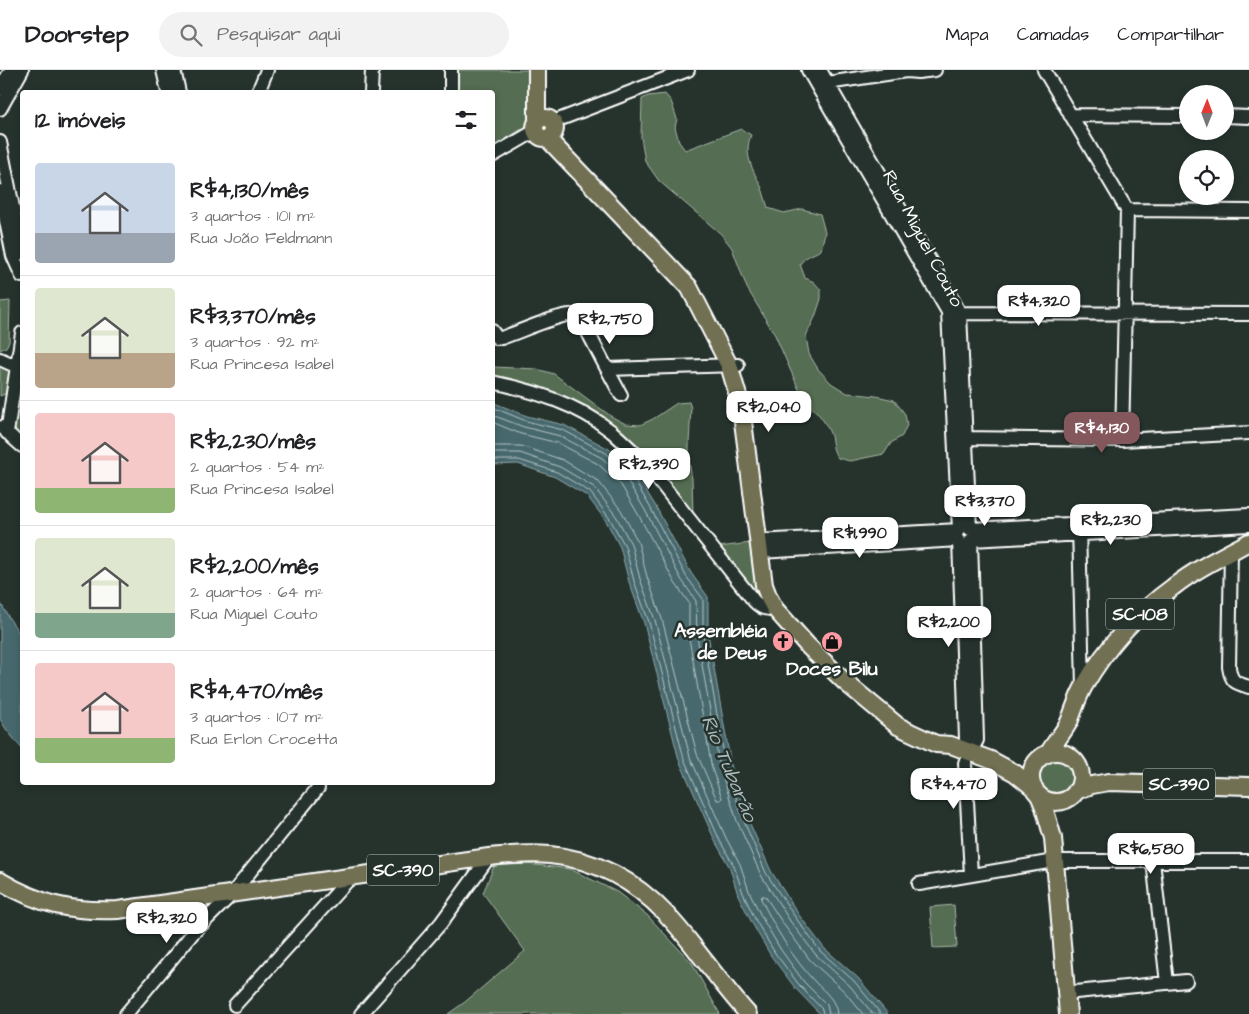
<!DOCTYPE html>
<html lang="pt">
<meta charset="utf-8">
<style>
body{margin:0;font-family:"Architects Daughter",sans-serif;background:#f2f2f2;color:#202124;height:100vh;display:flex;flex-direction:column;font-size:19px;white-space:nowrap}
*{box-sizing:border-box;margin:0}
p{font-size:16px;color:#757577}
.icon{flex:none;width:28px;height:28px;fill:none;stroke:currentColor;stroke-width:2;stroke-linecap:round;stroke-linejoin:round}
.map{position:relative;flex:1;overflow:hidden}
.side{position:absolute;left:20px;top:20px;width:475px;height:695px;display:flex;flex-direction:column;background:#fff;border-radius:5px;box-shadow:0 2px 8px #0003}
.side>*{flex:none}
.needle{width:32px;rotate:1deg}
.tools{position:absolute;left:1179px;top:15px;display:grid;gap:10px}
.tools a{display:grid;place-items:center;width:55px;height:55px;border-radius:50%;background:#fff;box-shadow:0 2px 8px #0003;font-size:25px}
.price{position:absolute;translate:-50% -42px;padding:0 11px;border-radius:10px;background:#fff;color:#222;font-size:16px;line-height:32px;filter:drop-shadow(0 1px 2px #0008)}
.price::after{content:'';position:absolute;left:50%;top:30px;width:15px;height:11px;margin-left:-8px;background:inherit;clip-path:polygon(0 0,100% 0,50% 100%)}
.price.current{background:#84575d;color:#fff}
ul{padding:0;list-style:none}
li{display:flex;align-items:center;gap:15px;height:125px;padding:0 15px}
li+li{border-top:1px solid #e0e0e0}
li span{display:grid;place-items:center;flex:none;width:140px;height:100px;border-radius:5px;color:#555}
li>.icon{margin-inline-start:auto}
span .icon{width:60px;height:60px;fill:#fffc;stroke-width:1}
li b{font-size:21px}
h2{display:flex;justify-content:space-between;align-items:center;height:60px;padding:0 15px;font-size:21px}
header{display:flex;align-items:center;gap:30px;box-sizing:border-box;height:70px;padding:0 25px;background:#fff;border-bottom:1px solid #e0e0e0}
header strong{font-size:24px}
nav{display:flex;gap:28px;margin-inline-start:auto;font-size:18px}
.search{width:350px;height:45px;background:#f2f2f2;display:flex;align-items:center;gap:12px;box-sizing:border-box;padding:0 18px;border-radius:28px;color:#757577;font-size:19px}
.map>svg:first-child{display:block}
.green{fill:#556d53;stroke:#aab6a9}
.water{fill:#47696e;stroke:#91a5a8}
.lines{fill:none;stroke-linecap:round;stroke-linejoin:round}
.shore{stroke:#b5c3c5;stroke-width:1}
.minor-casing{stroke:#fff;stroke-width:16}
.major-casing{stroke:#fff;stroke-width:20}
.minor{stroke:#26332d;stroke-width:12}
.major{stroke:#716f52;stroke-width:16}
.labels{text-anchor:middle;stroke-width:5;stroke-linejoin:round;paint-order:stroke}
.shield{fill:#26332d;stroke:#bec2c0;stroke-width:1}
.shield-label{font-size:18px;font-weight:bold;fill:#fff}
.street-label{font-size:19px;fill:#fff;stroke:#26332d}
.poi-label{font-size:19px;font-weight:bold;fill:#fff;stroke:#26332d;text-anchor:end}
.water-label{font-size:20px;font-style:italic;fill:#acbcbe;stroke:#26332d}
</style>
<header>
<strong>Doorstep</strong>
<div class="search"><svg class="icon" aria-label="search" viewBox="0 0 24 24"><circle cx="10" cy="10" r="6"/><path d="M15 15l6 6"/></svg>Pesquisar aqui</div>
<nav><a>Mapa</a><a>Camadas</a><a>Compartilhar</a></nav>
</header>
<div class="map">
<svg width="1249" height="944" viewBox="0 0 1249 944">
<rect width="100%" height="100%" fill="#26332d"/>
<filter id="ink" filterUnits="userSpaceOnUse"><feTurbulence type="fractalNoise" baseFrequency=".02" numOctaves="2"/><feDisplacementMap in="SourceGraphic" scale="10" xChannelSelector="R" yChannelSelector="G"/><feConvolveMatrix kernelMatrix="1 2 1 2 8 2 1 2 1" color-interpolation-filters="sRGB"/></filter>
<g filter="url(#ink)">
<path class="green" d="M458,0h71v53l-1,2 -35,22 -1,-55h-34z
M665,24l6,7 6,18 -2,8 4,15 6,8 56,-21 10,6c-8,20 2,35 11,53 2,7 4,13 6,20l16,5 18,-4 18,5 5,18 -4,18 -16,8 -5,6 5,14 9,4 7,8v9l-6,18 -9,19 3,18 9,15 13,14 16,10 29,3 18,4 11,14 2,11 -5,11 -11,7 -7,11 -34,7 -12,-3c-6,-8 -5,-13 -7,-22 -4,-13 -16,-28 -27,-35l-29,-66 -28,-47 -15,-40 -11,-14 -62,-53 -14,-20 -4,-24 1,-38 6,-3z
M10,231l-1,41 -3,5 -6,3v-48z
M0,293l9,5 -2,25 -7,3z
M493,297l44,2 17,5 58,43 14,7 14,1 13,-6 24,-16 12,-1 2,6 -2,35v18l3,18 1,37 -99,-102c-17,-11 -36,-21 -55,-28 -15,-5 -32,-6 -46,-7z
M22,315v53c-6,-3 -7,-6 -8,-13l7,-39z
M751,473l11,55 -43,-51z
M1034 707a21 21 0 1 1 42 0a21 21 0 1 1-42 0Z
M527,794l43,5 47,23 30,23 45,48 28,51h-272l17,-12 60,-51 -42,-58 11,-27z
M954,835l3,42 -24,1 -3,-41z"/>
<path class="water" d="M493,333l4,1 30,12 37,9 45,24 26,24 20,32 36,68 17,24v37l23,131 16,52 24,54 28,44 25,33 34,30 30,36h-68l-24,-25 -25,-33 -19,-33 -14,-28 -8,-27 -14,-25 -37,-83 -35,-137 -15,-41 -9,-35 -14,-26 -19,-25 -32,-19 -37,-13 -25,1z
M0,532l9,16 13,19v112l-16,-20 -6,-10z"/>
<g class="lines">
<path class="shore" d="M492,338l5,1 29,12 37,9 43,23 26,23 18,31 36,69 17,23v36l23,131 17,53 23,54 29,44 25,34 34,30 27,33
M492,345l32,12 36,9 42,22 25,22 18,30 36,69 15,22 1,35 23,132 17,53 24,54 29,46 26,34 34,31 23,28
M492,352l29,12 37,9 40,21 23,21 17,29 37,69 14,20v35l23,131 10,29 -1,2h-4l-20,-46 -35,-135 -15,-42 -9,-35 -17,-32 -23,-29 -35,-21 -42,-14h-29
M492,383h28l40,14 34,20 22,29 15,28 9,35 15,41 35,137 36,81 14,26 9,27 13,27 19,32 23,32 23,23 2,9
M492,390h27l38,12 33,20 20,27 15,27 9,35 15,41 35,137 36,82 14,25 9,27 13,28 19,32 25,33 22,23 1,5
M837,944c-1,-14 -12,-22 -21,-31 -23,-24 -41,-55 -55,-84l1,-3h3l19,29 26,35 34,31 19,23"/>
<g class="minor-casing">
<path id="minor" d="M163,0l5,22
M174,0l5,22
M451,0v22
M820,0l140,243 10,216 279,-14
M1044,0l83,140 -5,230
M821,14l85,-13 12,1 17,-2
M0,19l11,-19
M258,22l9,-22
M371,22l1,-22
M0,39l22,-39
M1070,45l118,1
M1225,46l24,1
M553,52l135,-52
M0,72l22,111
M492,86l43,-25
M0,121l13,65 9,20
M1127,140l122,1
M953,243l296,1
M492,261l5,7h4c13,-4 61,-25 71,-23 4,0 7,3 10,6l25,48 131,-4
M0,289l22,10
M607,299l14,26
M492,312c42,9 85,22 119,49 12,10 23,21 34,32l109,138c8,8 11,8 21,8
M2,357l12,12 8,7
M7,363l15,-100
M959,368l163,2 127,-7
M1079,456l4,161
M758,471l201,-11 -11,-218 -140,-242
M1231,481l-2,116c2,15 6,16 20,20
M760,482l199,-12 7,199 4,13
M1153,791l14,122
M971,805l-6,-112 12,-23 -6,-200 278,-15
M919,814l135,-23h195
M1066,923l120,-12
M235,935l115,-127
M126,944l67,-81 38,-38 87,-107
M361,944l80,-91 48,-66"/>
</g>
<g class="major-casing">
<path id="major" d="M535 58a10 10 0 1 1 20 0a10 10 0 1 1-20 0Z
M537,52v-52
M547,68l142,149 40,78 12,41 23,179 5,13 6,11 33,37 37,36 53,44 12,6 26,12 15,1 40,15 24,13 20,16
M1031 707a25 25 0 1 1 50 0a25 25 0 1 1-50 0Z
M1048,684c6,-11 15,-21 21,-32 5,-12 8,-24 15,-36 22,-38 53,-73 89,-99 23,-18 50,-31 76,-45
M1076,721l16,-6 17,-3 140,4
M1039,725l5,12 9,31 15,176
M0,811c41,24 71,31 118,29l371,-53c20,-2 40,-4 61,-2 45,4 85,26 116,59 13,13 23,27 34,41 16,20 31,40 48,59"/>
</g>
<use href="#minor" class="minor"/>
<use href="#major" class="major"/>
</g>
</g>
<defs>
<g id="church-disc" transform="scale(1.125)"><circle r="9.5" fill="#ff9aa2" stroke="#26332d"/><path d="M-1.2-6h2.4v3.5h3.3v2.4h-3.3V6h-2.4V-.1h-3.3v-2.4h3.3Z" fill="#111"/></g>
<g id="shop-disc" transform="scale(1.125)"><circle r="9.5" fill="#ff9aa2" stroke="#26332d"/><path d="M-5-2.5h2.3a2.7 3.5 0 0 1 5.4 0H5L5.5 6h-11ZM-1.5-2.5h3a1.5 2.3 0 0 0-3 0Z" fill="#111"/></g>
</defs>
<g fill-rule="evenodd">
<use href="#church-disc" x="783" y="571"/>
<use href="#shop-disc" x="832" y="572"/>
</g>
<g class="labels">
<g class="shield">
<rect x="1106" y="528.5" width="68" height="31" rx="4"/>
<rect x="1143" y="698.5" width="72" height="31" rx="4"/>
<rect x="367" y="784.5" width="72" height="31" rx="4"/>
</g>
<g class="shield-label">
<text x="1140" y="550">SC-108</text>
<text x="1179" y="720">SC-390</text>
<text x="403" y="806">SC-390</text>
</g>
<g class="street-label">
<text transform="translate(924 168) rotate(62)" y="7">Rua Miguel Couto</text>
</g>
<g class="poi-label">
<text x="767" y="567">Assembléia<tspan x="767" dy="22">de Deus</tspan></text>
<text x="832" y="605" text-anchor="middle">Doces Bilu</text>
</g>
<g class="water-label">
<text transform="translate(730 698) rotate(67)" y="7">Rio Tubarão</text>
</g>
</g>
</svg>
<div class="tools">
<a><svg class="needle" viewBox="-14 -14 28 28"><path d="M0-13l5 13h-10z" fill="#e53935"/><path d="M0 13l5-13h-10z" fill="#757577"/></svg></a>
<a><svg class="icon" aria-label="locate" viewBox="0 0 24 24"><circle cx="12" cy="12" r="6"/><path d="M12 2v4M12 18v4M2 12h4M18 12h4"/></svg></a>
</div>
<b class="price" style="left:1039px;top:257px">R$4,320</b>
<b class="price" style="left:610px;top:275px">R$2,750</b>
<b class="price" style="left:769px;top:363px">R$2,040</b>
<b class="price current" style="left:1102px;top:384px">R$4,130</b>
<b class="price" style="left:649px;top:420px">R$2,390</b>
<b class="price" style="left:985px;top:457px">R$3,370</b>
<b class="price" style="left:1111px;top:476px">R$2,230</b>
<b class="price" style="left:860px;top:489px">R$1,990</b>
<b class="price" style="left:949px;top:578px">R$2,200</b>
<b class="price" style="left:954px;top:740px">R$4,470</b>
<b class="price" style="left:1151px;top:805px">R$6,580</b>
<b class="price" style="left:167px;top:874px">R$2,320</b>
<section class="side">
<h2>12 imóveis<svg class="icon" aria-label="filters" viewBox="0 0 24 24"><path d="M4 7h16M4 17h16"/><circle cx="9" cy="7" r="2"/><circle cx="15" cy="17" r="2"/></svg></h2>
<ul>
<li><span style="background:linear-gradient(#c9d6e8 70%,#9aa5b1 0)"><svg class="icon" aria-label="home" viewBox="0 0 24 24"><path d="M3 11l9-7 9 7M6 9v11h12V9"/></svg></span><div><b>R$4,130/mês</b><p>3 quartos · 101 m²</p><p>Rua João Feldmann</p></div></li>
<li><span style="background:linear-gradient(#dfe7d0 65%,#b9a48a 0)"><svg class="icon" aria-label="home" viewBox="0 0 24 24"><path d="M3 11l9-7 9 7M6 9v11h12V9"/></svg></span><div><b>R$3,370/mês</b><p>3 quartos · 92 m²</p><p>Rua Princesa Isabel</p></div></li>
<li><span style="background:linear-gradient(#f6c9c9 75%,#8fb573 0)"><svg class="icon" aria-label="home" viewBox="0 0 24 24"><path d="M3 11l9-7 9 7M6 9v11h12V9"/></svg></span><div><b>R$2,230/mês</b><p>2 quartos · 54 m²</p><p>Rua Princesa Isabel</p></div></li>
<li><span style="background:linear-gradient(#dfe7d0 75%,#7fa58c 0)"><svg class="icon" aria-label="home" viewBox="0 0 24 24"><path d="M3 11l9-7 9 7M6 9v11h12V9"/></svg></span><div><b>R$2,200/mês</b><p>2 quartos · 64 m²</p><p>Rua Miguel Couto</p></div></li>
<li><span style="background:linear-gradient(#f6c9c9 75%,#8fb573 0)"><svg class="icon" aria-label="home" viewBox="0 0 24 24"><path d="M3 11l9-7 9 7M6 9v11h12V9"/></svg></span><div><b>R$4,470/mês</b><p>3 quartos · 107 m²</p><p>Rua Erlon Crocetta</p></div></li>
</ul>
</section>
</div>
